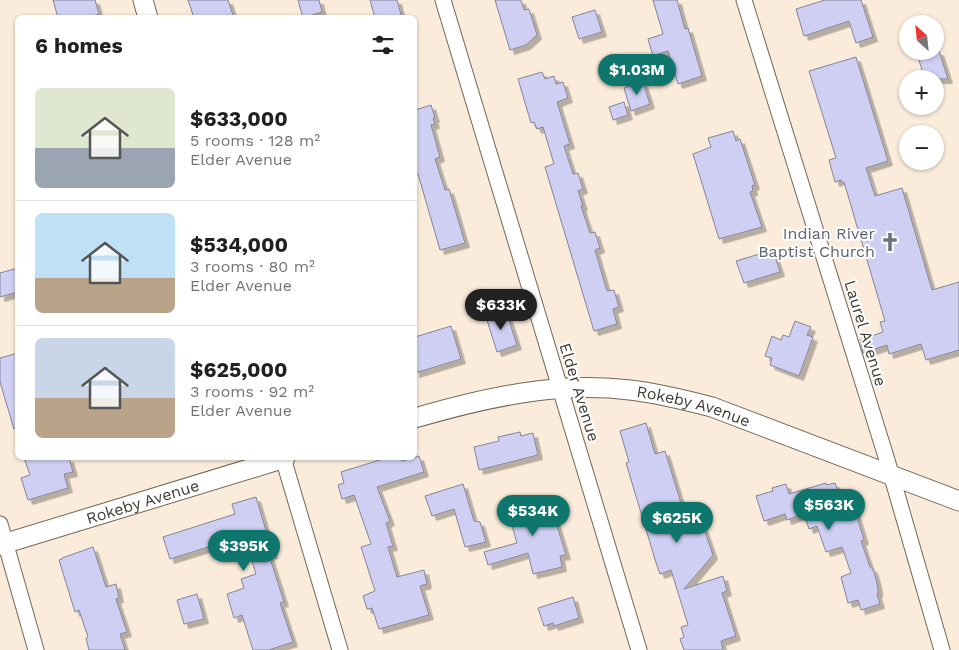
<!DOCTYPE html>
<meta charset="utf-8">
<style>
body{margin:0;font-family:"Work Sans",sans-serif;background:#f2f2f2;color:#202124;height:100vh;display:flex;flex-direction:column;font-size:19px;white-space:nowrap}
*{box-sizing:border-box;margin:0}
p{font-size:16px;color:#757577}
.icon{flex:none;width:28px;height:28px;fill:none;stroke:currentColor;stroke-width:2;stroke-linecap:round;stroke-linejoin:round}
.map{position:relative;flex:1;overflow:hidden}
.details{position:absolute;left:15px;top:15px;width:402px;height:445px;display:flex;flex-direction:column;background:#fff;border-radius:8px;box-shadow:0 1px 4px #0004}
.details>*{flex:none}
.needle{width:32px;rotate:333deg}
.controls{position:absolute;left:899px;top:15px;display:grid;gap:10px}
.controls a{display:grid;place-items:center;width:45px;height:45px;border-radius:50%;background:#fff;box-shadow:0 1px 4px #0004;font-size:25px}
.price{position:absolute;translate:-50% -42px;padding:0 11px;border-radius:18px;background:#0f766e;color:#fff;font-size:16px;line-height:32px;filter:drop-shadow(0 1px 2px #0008)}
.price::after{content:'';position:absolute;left:50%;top:30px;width:15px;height:11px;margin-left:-8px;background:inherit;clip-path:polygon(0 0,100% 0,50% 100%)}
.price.selected{background:#222;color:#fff}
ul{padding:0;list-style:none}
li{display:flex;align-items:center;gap:15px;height:125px;padding:0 20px}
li+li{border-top:1px solid #e0e0e0}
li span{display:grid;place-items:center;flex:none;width:140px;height:100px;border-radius:8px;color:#555}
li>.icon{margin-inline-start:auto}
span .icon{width:60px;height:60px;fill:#fffc;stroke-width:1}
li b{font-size:21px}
h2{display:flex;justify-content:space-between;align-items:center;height:60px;padding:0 20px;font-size:21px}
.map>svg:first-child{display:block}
.building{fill:#cecff2;stroke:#848497;filter:url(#shadow)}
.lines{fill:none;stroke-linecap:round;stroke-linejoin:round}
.minor-casing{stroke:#736758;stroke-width:17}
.tertiary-casing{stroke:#736758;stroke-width:21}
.minor{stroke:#fff;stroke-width:15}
.tertiary{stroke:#fff;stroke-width:19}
.labels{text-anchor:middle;stroke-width:4;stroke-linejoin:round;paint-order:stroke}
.worship-label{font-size:16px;fill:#5b616d;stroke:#fff;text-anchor:end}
.street-label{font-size:16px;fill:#413b35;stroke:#fff}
</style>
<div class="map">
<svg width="959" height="650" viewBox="0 0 959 650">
<defs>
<filter id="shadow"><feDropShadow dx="4.5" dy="4.5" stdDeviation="0" flood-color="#0004"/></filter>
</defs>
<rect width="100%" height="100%" fill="#faebda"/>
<path class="building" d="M53,0h42l4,14 -11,4h-30z
M188,0h40l6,18h-40z
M298,0h21l3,12 -19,6z
M370,0h27l5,18h-27z
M495,0h26l3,10 5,-1 8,26 -11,10 -16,5z
M653,0h24l8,29 3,-1 14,48 -24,8 -10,-33 -15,5 -5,-17 15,-5z
M825,0h36l12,37 -17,6 -7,-22 -45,15 -8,-27z
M595,10l7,22 -23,7 -7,-22z
M916,51h23l9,28h-23z
M856,57l32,104 -22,7 9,28 27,-8 30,102 27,-8v68l-33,10 -5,-16 -32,10 -2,-9 -24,8 -3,-13 23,-8 -3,-10 5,-1 -41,-139 -2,1 -1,-3 -6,2 -6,-22 7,-2 -27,-87z
M542,72l3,7 9,-3 2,8 7,-2 5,16 -11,4 13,42 -6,2 9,28 5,-1 5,16 -5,2 5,15h-2l9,27 5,-1 5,16 -5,2 12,41 7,-1 5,17 -6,2 4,15 -23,7 -49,-164 9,-3 -11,-37 -6,2 -3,-7 -3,1 -13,-44z
M643,82l7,22 -19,7 -7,-23z
M624,102l4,13 -15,5 -4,-13z
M431,105l4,13h-2l2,6 -4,1 9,32 -5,2 10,31 4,-1 16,54 -25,7 -22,-76 -3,1v-65z
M733,131l3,10 4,-2 15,46 -3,1 1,5 -3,1 12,35 -43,12 -26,-85 18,-7 -3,-9z
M773,250l7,22 -36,11 -8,-22z
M18,268v24l-18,5v-24z
M506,311l11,34 -20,7 -11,-35z
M795,321l16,6 -4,8 6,2 -14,39 -29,-11 2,-7 -7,-2 7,-20 9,4 2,-5 6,2z
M451,326l10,33 -46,14v-36z
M18,353v75l-4,1 -14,-47v-24z
M646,423l9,31 10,-3 24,78 14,-3 10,29 -29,34 39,-13 4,15 -5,2 14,43 -15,5 2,9h-39l-4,-11 4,-2 -3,-10 7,-2 -17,-55 -11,4 -3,-8 -31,-103 3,-1 -9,-31z
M520,432l1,4 12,-3 5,22 -59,15 -5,-23 25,-6 -1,-4z
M419,456l5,16 -47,15 13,34 -4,2 7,23 -5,1 9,30 27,-7 3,14 -7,2 9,29 -50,14 -7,-21 -5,1 -4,-13 12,-5 -14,-44 10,-3 -17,-49 -12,4 -4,-14 6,-2 -3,-11 45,-14h15l1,3z
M24,458h45l4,14 -9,2 4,14 -40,12 -7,-22 9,-3z
M826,483v2l9,-2 4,10 10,-3 15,50 -3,1 9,26 3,2 3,10 2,10v4l-1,1 3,10 -19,6 -3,-10 -10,3 -7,-26 10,-4 -9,-26 -16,5 -9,-26 -8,3 -5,-15 -17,6 -2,-6 -21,7 -8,-25 17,-5 -1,-3 14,-4 3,10z
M463,484l11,37 6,1 6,20 -21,5 -11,-38 -22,7 -7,-20z
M548,496l18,59 -6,1 2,11 -29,7 -5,-21 -40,12 -4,-13 33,-9 -10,-35z
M256,497l17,57 -4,1 15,47 -4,1 13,39 -24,8h-16l-11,-35 -8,3 -7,-24 17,-6 -3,-9 15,-5 -8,-26 -7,2 -4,-12 -67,21 -7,-22 72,-23 -3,-10z
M93,547l13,40 10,-3 3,14 -3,1 11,33 -7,2 5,16h-36l-3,-12 2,-1 -9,-27 -4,2 -16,-52 3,-1v-1z
M197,594l7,25 -20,5 -7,-24z
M573,597l6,21 -25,8 -1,-3 -9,3 -6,-18z"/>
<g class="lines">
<g class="minor-casing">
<path id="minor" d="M443,0l196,650
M744,0l143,460 55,190
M283,458l57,192
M0,524l36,126"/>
</g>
<g class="tertiary-casing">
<g id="tertiary">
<path d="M143,0l5,18"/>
<path id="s1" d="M415,418c69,-20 142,-37 215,-28 27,3 55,10 82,17l247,94"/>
<path id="s2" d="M0,545l285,-87"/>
</g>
</g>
<use href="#minor" class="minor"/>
<use href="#tertiary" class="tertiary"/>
</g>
<defs>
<g id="church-bare" transform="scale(1.5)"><path d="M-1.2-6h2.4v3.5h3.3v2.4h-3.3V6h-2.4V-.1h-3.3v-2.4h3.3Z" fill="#6b7280" stroke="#fff" stroke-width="2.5" paint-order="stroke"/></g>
</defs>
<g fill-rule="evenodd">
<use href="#church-bare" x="890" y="242"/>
</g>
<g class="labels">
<g class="worship-label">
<text x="875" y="239">Indian River<tspan x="875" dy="18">Baptist Church</tspan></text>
</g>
<g class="street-label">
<text transform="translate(866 333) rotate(73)" y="6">Laurel Avenue</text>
<text transform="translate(580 392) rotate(73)" y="6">Elder Avenue</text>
<text dy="6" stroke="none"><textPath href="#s1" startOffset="284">Rokeby Avenue</textPath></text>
<text dy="6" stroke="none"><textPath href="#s2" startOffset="149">Rokeby Avenue</textPath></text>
</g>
</g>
</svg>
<div class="controls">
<a><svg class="needle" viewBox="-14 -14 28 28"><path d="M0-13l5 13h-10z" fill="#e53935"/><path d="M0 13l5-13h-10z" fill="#757577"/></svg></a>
<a>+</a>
<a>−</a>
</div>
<b class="price" style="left:637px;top:96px">$1.03M</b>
<b class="price selected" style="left:501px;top:331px">$633K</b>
<b class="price" style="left:829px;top:531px">$563K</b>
<b class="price" style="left:533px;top:537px">$534K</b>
<b class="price" style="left:677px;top:544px">$625K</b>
<b class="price" style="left:244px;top:572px">$395K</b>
<section class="details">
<h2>6 homes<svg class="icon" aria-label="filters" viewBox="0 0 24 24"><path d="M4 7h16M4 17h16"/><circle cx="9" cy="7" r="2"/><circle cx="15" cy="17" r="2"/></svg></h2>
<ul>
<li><span style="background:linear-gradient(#dfe7d0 60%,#9aa5b1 0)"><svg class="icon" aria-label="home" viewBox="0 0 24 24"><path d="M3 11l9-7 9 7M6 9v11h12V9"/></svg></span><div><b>$633,000</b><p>5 rooms · 128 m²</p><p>Elder Avenue</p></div></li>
<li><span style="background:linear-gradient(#bfe0f5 65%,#b9a48a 0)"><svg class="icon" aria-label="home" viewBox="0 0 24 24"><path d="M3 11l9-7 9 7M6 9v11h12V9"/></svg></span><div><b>$534,000</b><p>3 rooms · 80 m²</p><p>Elder Avenue</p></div></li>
<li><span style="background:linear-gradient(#c9d6e8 60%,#b9a48a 0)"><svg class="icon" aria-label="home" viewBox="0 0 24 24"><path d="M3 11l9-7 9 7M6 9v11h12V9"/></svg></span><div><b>$625,000</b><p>3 rooms · 92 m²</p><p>Elder Avenue</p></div></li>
</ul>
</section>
</div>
